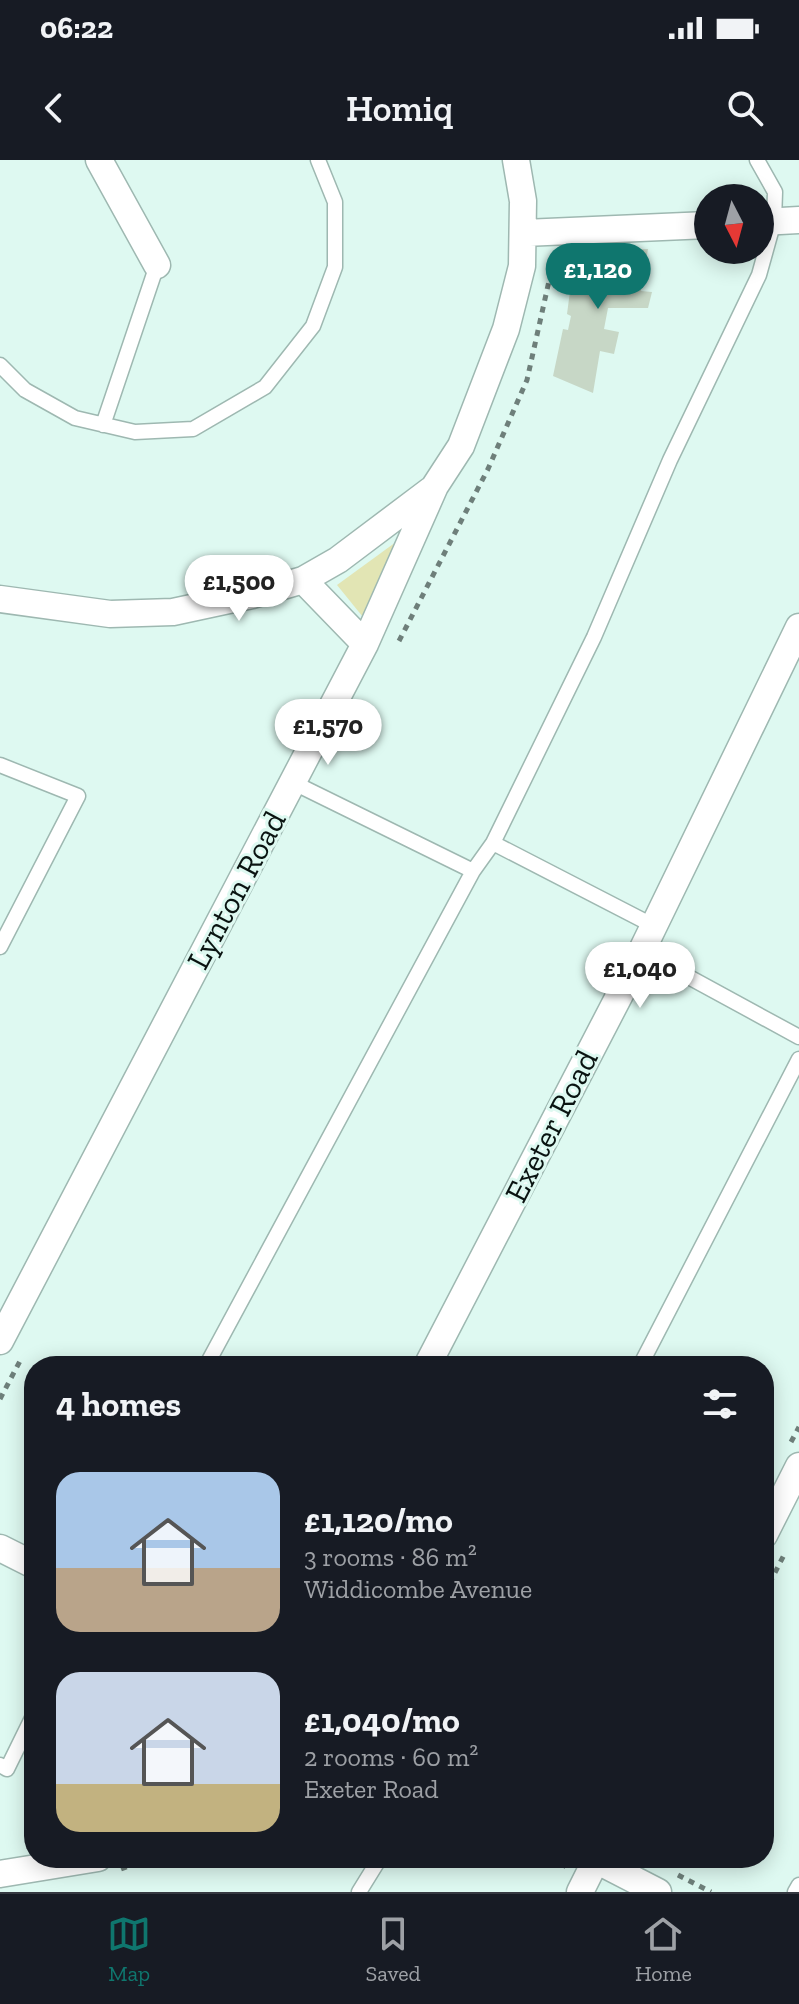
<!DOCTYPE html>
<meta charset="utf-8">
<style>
body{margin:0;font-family:"Zilla Slab",serif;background:#20242c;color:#f1f3f6;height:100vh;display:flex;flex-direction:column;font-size:30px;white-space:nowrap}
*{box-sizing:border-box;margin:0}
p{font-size:26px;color:#9ea1a6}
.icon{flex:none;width:44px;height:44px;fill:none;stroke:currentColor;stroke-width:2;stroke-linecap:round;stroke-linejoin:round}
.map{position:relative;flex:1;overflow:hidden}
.side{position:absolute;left:24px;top:1196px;width:750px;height:512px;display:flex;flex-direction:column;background:#171b24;border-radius:32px;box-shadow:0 4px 20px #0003}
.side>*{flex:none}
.needle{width:52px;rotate:174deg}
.tools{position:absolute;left:694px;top:24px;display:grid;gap:16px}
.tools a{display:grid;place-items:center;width:80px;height:80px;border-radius:50%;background:#171b24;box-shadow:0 4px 20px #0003;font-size:40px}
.price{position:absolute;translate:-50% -68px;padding:0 18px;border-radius:28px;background:#fff;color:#222;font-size:26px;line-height:52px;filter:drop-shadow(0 2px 4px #0008)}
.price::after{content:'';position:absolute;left:50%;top:48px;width:24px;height:18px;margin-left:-12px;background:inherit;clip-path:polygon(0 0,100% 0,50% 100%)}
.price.on{background:#0f766e;color:#fff}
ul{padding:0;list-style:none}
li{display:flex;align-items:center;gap:24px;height:200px;padding:0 32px}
li span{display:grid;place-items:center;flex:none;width:224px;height:160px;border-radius:24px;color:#555}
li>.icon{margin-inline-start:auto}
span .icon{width:96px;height:96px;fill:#fffc;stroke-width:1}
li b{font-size:34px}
h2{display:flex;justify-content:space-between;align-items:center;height:96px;padding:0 32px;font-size:34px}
.status{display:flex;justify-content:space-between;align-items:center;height:56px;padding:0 40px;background:#171b24;direction:ltr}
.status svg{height:22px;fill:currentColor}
header{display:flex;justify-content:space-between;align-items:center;height:104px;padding:0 32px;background:#171b24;font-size:36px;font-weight:600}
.dock{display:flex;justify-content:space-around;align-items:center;height:112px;border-top:2px solid #363941;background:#171b24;font-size:22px;color:#9ea1a6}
.dock a{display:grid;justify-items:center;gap:4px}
.dock .on{color:#0f766e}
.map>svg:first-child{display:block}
.green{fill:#e2e5b4}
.building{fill:#c7d7c6}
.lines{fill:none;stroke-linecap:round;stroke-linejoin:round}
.service-casing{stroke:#9eb8b1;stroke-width:17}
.minor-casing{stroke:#9eb8b1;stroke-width:29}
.path{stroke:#6e7f7a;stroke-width:5;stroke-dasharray:6 6;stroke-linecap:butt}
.service{stroke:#fff;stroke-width:14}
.minor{stroke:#fff;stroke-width:26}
.labels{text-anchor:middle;stroke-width:6;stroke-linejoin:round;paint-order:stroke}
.street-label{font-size:32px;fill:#0a1311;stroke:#def9f1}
</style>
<div class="status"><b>06:22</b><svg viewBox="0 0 49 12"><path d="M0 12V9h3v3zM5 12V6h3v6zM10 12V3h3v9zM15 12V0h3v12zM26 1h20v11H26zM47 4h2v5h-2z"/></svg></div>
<header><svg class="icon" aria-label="back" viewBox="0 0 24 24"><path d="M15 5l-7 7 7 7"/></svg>Homiq<svg class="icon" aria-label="search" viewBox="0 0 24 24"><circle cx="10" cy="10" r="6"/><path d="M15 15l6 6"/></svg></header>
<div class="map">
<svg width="799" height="1732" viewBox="0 0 799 1732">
<rect width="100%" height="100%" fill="#def9f1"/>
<path class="green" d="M396,382l-29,80 -30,-37z"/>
<path class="building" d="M648,89l-7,42 11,1 -4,16h-40l-4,21 15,3 -5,22 -14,-3 -7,42 -40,-17 10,-47 5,1 3,-14 -4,-2 4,-30 7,1 1,-11 -5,-2 3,-11 7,-1 1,-9z"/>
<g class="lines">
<g class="service-casing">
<path id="service" d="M0,205l25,25 50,28 60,14 58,-3 72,-42 48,-61 22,-59v-65l-17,-42
M103,265l54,-160
M0,605l78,31 -78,151
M292,622l181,89
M493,683l161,83
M641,791l158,86
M206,1206l267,-495 20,-28 101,-206 76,-177 89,-185 15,-54 1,-29 -18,-32
M640,1206l159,-307
M0,1605l7,4 27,-55
M359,1732l21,-34
M795,1732l4,-7"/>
</g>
<g class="minor-casing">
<path id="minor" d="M99,0l58,105
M760,62l39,-2
M524,73l184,-8
M303,420l62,64
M0,439l110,15 63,-2 79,-17 51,-15 35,-20 93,-70
M0,1181l365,-697 70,-158 26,-40 45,-117 16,-63 1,-65 -7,-41
M427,1206l203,-391 169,-348
M764,1375l35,-69
M0,1388l34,17
M592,1698l66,34
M0,1714l98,-16
M580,1732l17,-34"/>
</g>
<path class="path" d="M399,481l89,-172 39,-89 24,-108
M0,1239l20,-38
M791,1282l8,-15
M764,1434l20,-39
M550,1698l17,9
M121,1709l29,-11
M678,1715l33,17"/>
<use href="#service" class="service"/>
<use href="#minor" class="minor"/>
</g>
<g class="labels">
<g class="street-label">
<text transform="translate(236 730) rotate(-62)" y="11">Lynton Road</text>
<text transform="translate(551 966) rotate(-63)" y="11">Exeter Road</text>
</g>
</g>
</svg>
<div class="tools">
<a><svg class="needle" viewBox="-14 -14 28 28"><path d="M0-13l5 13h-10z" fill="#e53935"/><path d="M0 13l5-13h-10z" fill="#9ea1a6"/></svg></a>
</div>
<b class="price on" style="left:598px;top:151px">£1,120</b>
<b class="price" style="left:239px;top:463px">£1,500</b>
<b class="price" style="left:328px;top:607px">£1,570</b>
<b class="price" style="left:640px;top:850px">£1,040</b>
<section class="side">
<h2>4 homes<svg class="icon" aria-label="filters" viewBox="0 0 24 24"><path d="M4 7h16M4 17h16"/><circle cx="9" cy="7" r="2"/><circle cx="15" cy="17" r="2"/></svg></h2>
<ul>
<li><span style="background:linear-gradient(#a9c7e8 60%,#b9a48a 0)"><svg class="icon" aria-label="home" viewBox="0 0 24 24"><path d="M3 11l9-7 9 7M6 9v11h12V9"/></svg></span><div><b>£1,120/mo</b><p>3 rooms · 86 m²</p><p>Widdicombe Avenue</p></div></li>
<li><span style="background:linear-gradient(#c9d6e8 70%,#c2b280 0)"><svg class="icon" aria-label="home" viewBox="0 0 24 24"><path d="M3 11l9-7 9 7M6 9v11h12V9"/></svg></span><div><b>£1,040/mo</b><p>2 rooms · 60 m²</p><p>Exeter Road</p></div></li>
</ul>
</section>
</div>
<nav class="dock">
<a class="on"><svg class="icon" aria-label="map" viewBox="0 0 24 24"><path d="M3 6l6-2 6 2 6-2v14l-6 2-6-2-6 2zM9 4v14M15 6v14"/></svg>Map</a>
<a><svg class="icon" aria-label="saved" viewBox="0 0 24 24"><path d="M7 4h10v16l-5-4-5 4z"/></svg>Saved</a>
<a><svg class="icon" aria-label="home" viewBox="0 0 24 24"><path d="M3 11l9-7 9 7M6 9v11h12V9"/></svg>Home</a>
</nav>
